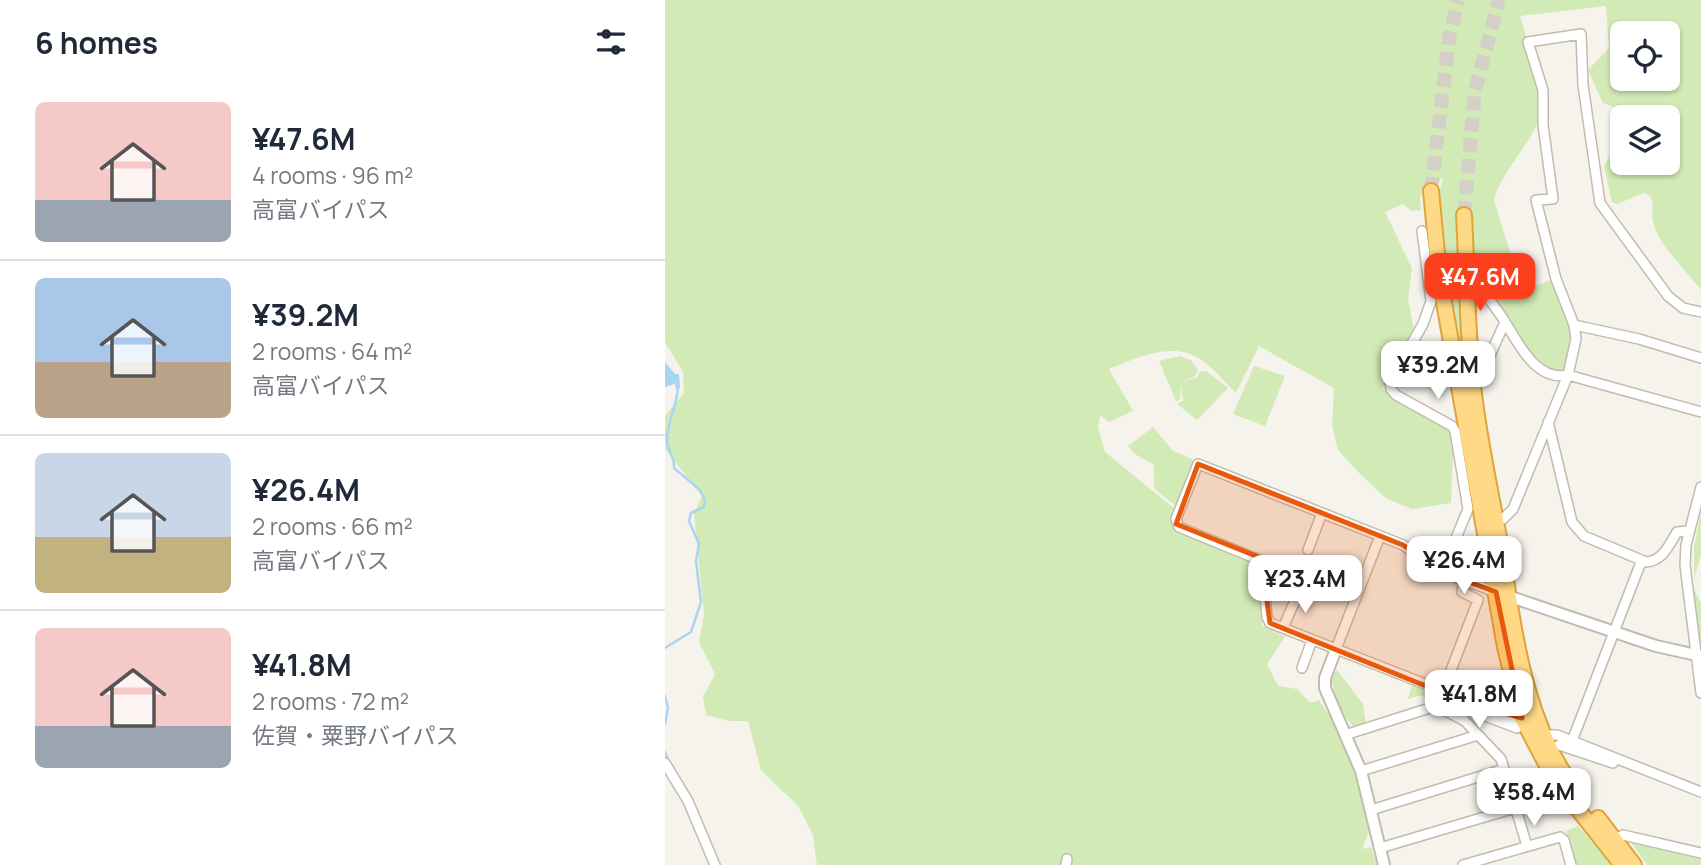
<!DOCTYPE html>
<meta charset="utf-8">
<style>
body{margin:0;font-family:Manrope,"Noto Sans JP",sans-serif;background:#f6f6f7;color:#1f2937;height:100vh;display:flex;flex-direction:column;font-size:26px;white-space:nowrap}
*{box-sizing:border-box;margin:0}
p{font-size:23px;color:#747a83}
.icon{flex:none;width:38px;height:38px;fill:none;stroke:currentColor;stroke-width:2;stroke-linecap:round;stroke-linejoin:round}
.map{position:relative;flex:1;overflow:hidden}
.side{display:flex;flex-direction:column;background:#fff;width:665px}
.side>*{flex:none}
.fabs{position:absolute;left:945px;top:21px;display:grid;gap:14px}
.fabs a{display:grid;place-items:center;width:70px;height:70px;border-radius:10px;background:#fff;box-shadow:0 2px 5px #0004;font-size:35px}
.price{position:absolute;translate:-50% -60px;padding:0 16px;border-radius:14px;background:#fff;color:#222;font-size:23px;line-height:46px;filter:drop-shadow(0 2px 4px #0008)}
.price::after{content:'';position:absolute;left:50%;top:42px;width:21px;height:16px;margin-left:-10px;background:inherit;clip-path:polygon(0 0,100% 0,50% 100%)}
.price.active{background:#fc3f1d;color:#fff}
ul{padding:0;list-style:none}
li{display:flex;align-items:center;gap:21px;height:175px;padding:0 35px}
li+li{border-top:2px solid #e0e1e3}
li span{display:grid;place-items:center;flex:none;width:196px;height:140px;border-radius:10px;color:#555}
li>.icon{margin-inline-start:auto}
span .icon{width:84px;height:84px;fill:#fffc;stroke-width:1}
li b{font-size:30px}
h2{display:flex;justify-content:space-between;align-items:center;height:84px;padding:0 35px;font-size:30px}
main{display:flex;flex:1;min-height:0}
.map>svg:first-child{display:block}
.green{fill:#d2eab5;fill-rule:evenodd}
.water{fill:#a9d4f2}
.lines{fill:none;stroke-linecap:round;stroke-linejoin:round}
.stream{stroke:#a9d4f2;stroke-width:2.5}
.trunk-tunnel{stroke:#d4d0c8;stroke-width:14;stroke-dasharray:14 7;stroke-linecap:butt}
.minor-casing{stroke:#c2bbae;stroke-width:12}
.tertiary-casing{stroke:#c2bbae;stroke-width:14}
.trunk-casing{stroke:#e0a43c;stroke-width:18}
.minor{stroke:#fff;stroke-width:9}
.tertiary{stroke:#fff;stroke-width:10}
.trunk{stroke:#ffd985;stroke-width:14}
.marked{fill:#e8590c;fill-opacity:0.2;stroke:#e8590c;stroke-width:5;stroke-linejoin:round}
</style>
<main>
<section class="side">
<h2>6 homes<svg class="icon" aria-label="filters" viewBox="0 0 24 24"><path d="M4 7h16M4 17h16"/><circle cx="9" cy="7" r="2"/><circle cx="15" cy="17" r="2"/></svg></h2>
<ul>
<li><span style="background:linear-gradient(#f6c9c9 70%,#9aa5b1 0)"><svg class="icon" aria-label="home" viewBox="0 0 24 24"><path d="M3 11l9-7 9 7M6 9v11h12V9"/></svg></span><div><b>¥47.6M</b><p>4 rooms · 96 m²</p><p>高富バイパス</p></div></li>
<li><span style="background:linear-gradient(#a9c7e8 60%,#b9a48a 0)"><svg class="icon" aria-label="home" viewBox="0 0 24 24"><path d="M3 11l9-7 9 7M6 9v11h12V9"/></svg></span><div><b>¥39.2M</b><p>2 rooms · 64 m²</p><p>高富バイパス</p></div></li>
<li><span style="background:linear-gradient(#c9d6e8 60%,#c2b280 0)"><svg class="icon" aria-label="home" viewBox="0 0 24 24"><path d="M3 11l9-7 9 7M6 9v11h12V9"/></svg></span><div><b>¥26.4M</b><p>2 rooms · 66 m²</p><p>高富バイパス</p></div></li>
<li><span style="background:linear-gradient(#f6c9c9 70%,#9aa5b1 0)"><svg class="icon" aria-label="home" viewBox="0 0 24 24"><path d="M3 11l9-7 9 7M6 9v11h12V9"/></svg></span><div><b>¥41.8M</b><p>2 rooms · 72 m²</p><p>佐賀・粟野バイパス</p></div></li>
</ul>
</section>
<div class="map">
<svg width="1036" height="865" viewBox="0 0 1036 865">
<rect width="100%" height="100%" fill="#f6f3ec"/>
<path class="green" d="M0,0h1036v290c-15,-20 -42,-44 -48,-68 -3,-12 5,-24 -9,-29l-27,11 -5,-2 -8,-36 18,-32v29h46v-46h-43v-6l-22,-8 -15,-33 21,-22 -3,-42 -86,10c6,19 23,79 20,97 -4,27 -39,57 -46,87l28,92 31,-13c10,27 31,68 8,94 -45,-20 -39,-42 -68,-74l-1,-29 -13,-4 -6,-7 -3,136h-4l-24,-145 -2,-60 3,-11 -15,-1 -8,19 1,13 -9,1 -9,-7 -18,8 27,56 -4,31 6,31 -32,59 67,41 4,23 -2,50 -39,6 -25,-10 -26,-24 -23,-25 -6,-25 2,-37 -75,-42 -23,47c-12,-11 -27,-31 -41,-37 -28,-13 -60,3 -86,13l24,42 -24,11 -9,-7 -2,12 7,25 70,57 -1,15 75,33 13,20v48l23,12 -18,27 11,22 19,3 13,14 9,-3 24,37 14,46 12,49 -7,17 9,-2 6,18h-560l-4,-30 -14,-28 -38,-37 -13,-49h-18l-24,-6 -3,-18 12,-23 -16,-32 5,-26 -10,-103 8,-17 -37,-47v-33l19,-23 -1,-21 -18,-30zM957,33h46v46h-46z
M515,356l11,4 7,10 -4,7 -14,5 16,-4 4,-7h6l22,17 -31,32 -20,-16 6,-3 -2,-16 -1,15 -4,1 -17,-40z
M589,366l31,10 -20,50 -32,-12z
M488,427l20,24 19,8 2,6 -15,44 -25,-21v-23l-19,-11 -7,-8z
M1036,512v42l-7,25v-32z
M1027,585l9,18v45l-3,-1z
M672,670l26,34 3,20 -10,4c-14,-10 -22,-35 -25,-51z
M748,682l45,25 -2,6 -35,-18 -13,4z
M913,826l34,39h-38l-8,-34z
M966,842l70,13v10h-54z"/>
<path class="water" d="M0,362l10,12h4l1,14 -4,1 -1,-5 -10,3z"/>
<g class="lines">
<path class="stream" d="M0,648l26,-16 10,-30 -5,-41 3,-17 -10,-23 2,-8 13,-6 1,-7 -5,-10 -26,-22c1,-11 -6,-16 -7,-27 -1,-17 11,-36 11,-55
M0,696l3,12 -3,16
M0,752l4,10"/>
<path class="trunk-tunnel" d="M766,191l18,-152 9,-39
M799,215l11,-124 24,-91"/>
<g class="minor-casing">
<path id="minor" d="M757,231l9,70 -8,23 -33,58 1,7 5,6 56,31 3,5 13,78 -26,63
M818,289c6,12 15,21 22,33 14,22 31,60 63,53l133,37
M909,325l65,14 62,19
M817,373l23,-51
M883,422l24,100 12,14 62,26c17,-1 23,-17 31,-30l12,-1
M1036,487l-15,58 -1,20 16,128
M831,521l7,-2 10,-10 55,-134 8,-36 -2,-14 -18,-46 -20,-79 17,-1 -10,-74v-35l-15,-48 53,-8 2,51 17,118 68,93 15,12 18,4
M643,550l14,-37
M831,592l-54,-20 -39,-27 -205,-81 -22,55 3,8 83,34 5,56 3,6 244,96 8,-1
M618,628l17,-39
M671,649l44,-113
M637,668l10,-28
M778,691l35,-91 -16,-8 2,-12
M803,706l9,7 40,15
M683,734l88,-28 29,15 36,38 26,87
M878,735h14l144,57
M907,741l69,-179
M894,745l54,18
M0,763l23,38 27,64
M696,771l117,-36
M706,810l133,-41
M950,839l8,-4 78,18
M715,848l135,-40
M401,865l1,-6
M798,865l97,-28 4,3 7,25"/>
</g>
<g class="tertiary-casing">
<path id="tertiary" d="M837,594l154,52 45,10
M671,649l-11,29v10l36,83 23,94"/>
</g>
<g class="trunk-casing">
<path id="trunk" d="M766,191l8,83 66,373 17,71 32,61 68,86
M799,215c3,57 3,114 9,170 6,57 19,112 29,169 13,82 23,172 76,240
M933,818l36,47"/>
</g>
<use href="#minor" class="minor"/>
<use href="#tertiary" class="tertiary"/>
<use href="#trunk" class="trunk"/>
</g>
<path class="marked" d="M533,464l205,81 39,27 54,20 26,126 -64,-19 -188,-76 -9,-65 -85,-34z"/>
</svg>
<div class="fabs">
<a><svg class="icon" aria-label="locate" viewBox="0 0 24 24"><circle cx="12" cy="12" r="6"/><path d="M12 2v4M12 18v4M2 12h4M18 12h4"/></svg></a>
<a><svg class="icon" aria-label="layers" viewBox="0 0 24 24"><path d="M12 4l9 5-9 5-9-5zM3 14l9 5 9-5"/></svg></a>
</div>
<b class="price active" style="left:815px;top:313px">¥47.6M</b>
<b class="price" style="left:773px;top:401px">¥39.2M</b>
<b class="price" style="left:799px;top:596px">¥26.4M</b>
<b class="price" style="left:640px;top:615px">¥23.4M</b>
<b class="price" style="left:814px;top:730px">¥41.8M</b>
<b class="price" style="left:869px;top:828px">¥58.4M</b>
</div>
</main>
